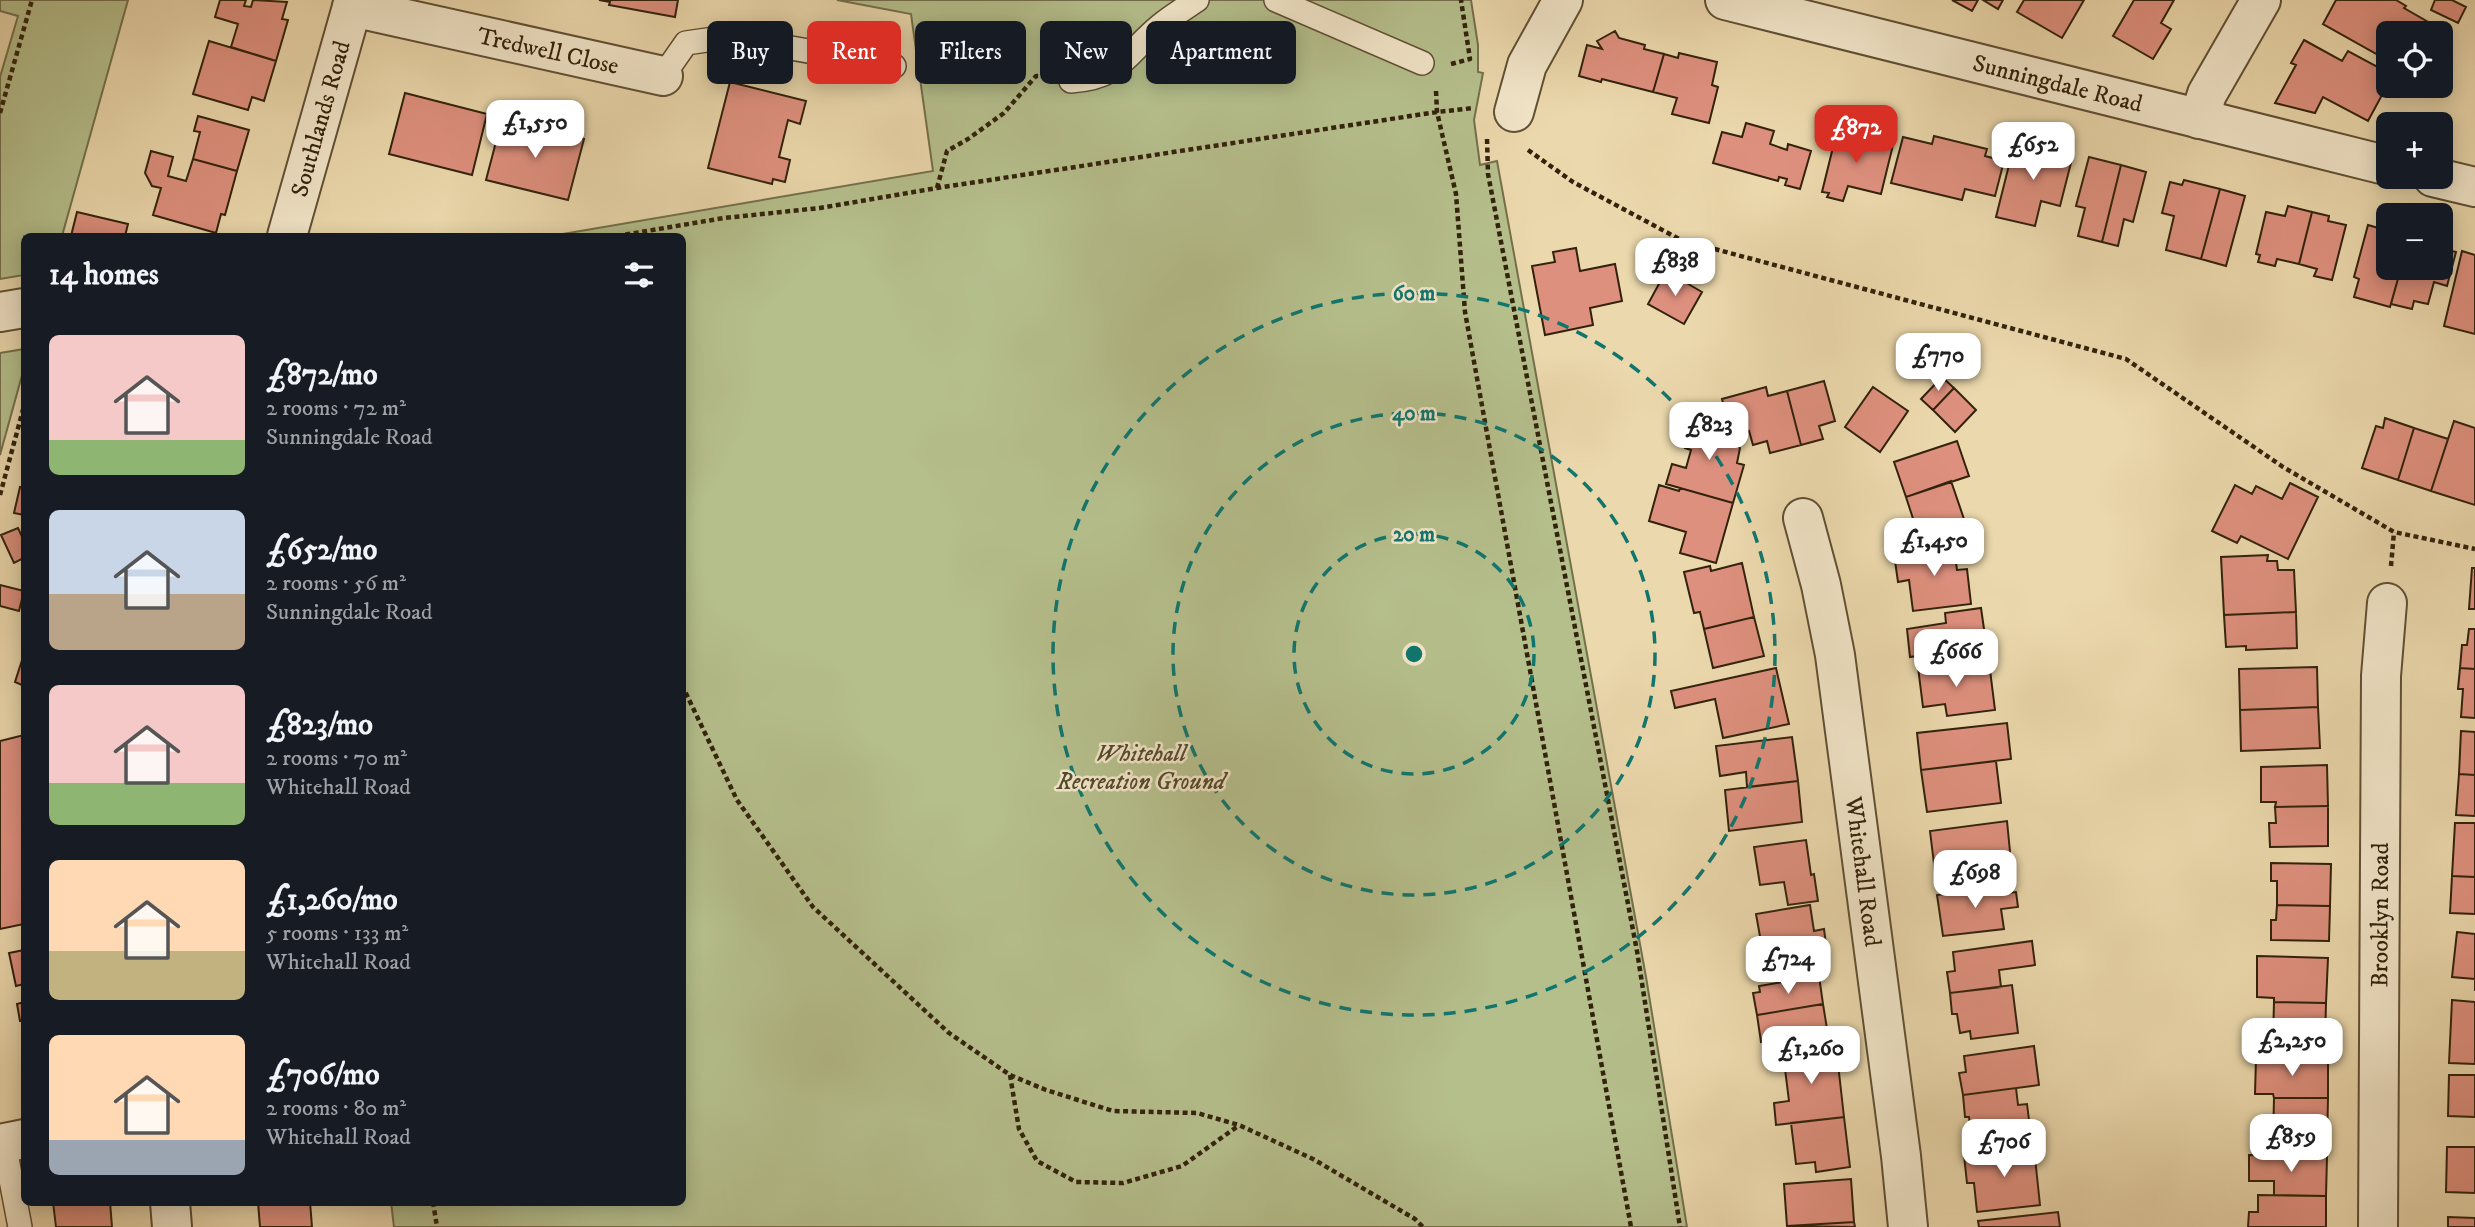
<!DOCTYPE html>
<meta charset="utf-8">
<style>
body{margin:0;font-family:"IM FELL DW Pica",serif;background:#20242c;color:#f1f3f6;height:100vh;display:flex;flex-direction:column;font-size:26px;white-space:nowrap}
*{box-sizing:border-box;margin:0}
p{font-size:23px;color:#9ea1a6}
.icon{flex:none;width:38px;height:38px;fill:none;stroke:currentColor;stroke-width:2;stroke-linecap:round;stroke-linejoin:round}
.map{position:relative;flex:1;overflow:hidden}
.panel{position:absolute;left:21px;top:233px;width:665px;height:973px;display:flex;flex-direction:column;background:#171b24;border-radius:10px;box-shadow:0 4px 18px #0003}
.panel>*{flex:none}
.hud{position:absolute;left:707px;top:21px;width:665px;height:63px;display:flex;gap:14px}
.fabs{position:absolute;left:2376px;top:21px;display:grid;gap:14px}
.fabs a{display:grid;place-items:center;width:77px;height:77px;border-radius:10px;background:#171b24;box-shadow:0 4px 18px #0003;font-size:35px}
.price{position:absolute;translate:-50% -60px;padding:0 16px;border-radius:14px;background:#fff;color:#222;font-size:23px;line-height:46px;filter:drop-shadow(0 2px 4px #0008)}
.price::after{content:'';position:absolute;left:50%;top:42px;width:21px;height:16px;margin-left:-10px;background:inherit;clip-path:polygon(0 0,100% 0,50% 100%)}
.price.selected{background:#d93025;color:#fff}
ul{padding:0;list-style:none}
li{display:flex;align-items:center;gap:21px;height:175px;padding:0 28px}
li span{display:grid;place-items:center;flex:none;width:196px;height:140px;border-radius:10px;color:#555}
li>.icon{margin-inline-start:auto}
span .icon{width:84px;height:84px;fill:#fffc;stroke-width:1}
li b{font-size:30px}
h2{display:flex;justify-content:space-between;align-items:center;height:84px;padding:0 28px;font-size:30px}
.chip{padding:0 24px;border-radius:10px;background:#171b24;box-shadow:0 4px 18px #0003;font-size:24px;line-height:63px}
.chip.selected{background:#d93025;color:#fff}
.map>svg:first-child{display:block}
.green{fill:#b5bf8c;stroke:#74704c;stroke-width:2}
.building{fill:#de907e;stroke:#32220c;stroke-width:2}
.lines{fill:none;stroke-linecap:round;stroke-linejoin:round}
.service-casing{stroke:#605034;stroke-width:26}
.minor-casing{stroke:#605034;stroke-width:42}
.tertiary-casing{stroke:#605034;stroke-width:42}
.path{stroke:#32220c;stroke-width:4.5;stroke-dasharray:5 3.5;stroke-linecap:butt}
.service{stroke:#f2e6c9;stroke-width:23}
.minor{stroke:#f2e6c9;stroke-width:38}
.tertiary{stroke:#f2e6c9;stroke-width:38}
.ring{fill:none;stroke:#0f766e;stroke-width:3.5;stroke-dasharray:12 9}
.labels{text-anchor:middle;stroke-width:5;stroke-linejoin:round;paint-order:stroke}
.street-label{font-size:24px;fill:#32220c;stroke:#f2e6c9}
.park-label{font-size:24px;font-style:italic;fill:#53492c;stroke:#f2e6c9}
.centre{fill:#0f766e;stroke:#f2e6c9;stroke-width:3.5}
.ring-label{font-size:21px;text-anchor:middle;font-weight:bold;fill:#0f766e;stroke:#f2e6c9;stroke-width:5;stroke-linejoin:round;paint-order:stroke}
</style>
<div class="map">
<svg width="2475" height="1227" viewBox="0 0 2475 1227">
<rect width="100%" height="100%" fill="#ebd8ac"/>
<filter id="stains"><feTurbulence type="fractalNoise" baseFrequency=".00286" numOctaves="4"/><feColorMatrix values="0 0 0 0 .2 0 0 0 0 .09 0 0 0 0 .02 0 0 0 .5 -.17"/></filter>
<radialGradient id="worn" r=".72"><stop offset=".6" stop-color="#630" stop-opacity="0"/><stop offset="1" stop-color="#630" stop-opacity=".3"/></radialGradient>
<path class="green" d="M0,0h128l-66,236h-38v39l-24,4v-202l18,-61 -18,-5z
M837,0h634l7,45v27l5,1 -9,47 6,45 17,-4 149,816 41,250h-1293l-3,-25h291v-966h-131l382,-65 -22,-157z
M24,349v19l-24,87v-102z"/>
<path class="building" d="M220,0h26l-2,6 7,1 2,-7 34,2 -5,17 6,1 -12,41 -45,-14 7,-23 -23,-7z
M599,0h79l-3,17 -66,-12 1,-3z
M1952,0h26l-6,11z
M1983,0h20l-5,9z
M2024,0h60l-22,38 -45,-26z
M2134,0h40l-13,23 10,6 -18,30 -40,-23z
M2336,0h60l10,6 -2,2 33,19 -4,6h-44v28l-66,-37z
M2435,0h17l14,7 -8,16 -27,-13z
M1615,31l4,7 26,7 -1,4 20,5 -11,38 -51,-13 -1,3 -22,-6 8,-31 15,4 -5,-8z
M2304,40l38,21 6,-10 41,22v9l-21,39 -45,-24 -8,16 -40,-10 21,-38 -5,-2z
M209,41l67,20 -12,40 -12,-4 -4,13 -55,-16z
M1679,53l38,9 -5,23 6,2 -9,36 -37,-9 5,-16 -24,-6 11,-38 14,4z
M730,82l76,19 -6,23 -12,-4 -9,37 11,3 -5,22 -12,-3 -1,5 -64,-16z
M405,93l82,21 -15,61 -83,-21z
M198,116l51,14 -12,41 -44,-12 7,-27 -6,-1z
M502,119l82,20 -16,61 -82,-20z
M1746,123l28,8 -4,13 17,6 1,-6 23,7 -11,38 -15,-4 2,-6 -8,-2 -1,4 -65,-18 9,-31 20,5z
M1837,131l56,14 -12,49 -33,-8 -5,15 -16,-4 2,-4 -7,-1z
M1934,136l53,13 -2,7 19,5 -9,35 -30,-7 -3,11 -71,-17 12,-46 29,7z
M2015,141l58,14 -13,51 -19,-5 -6,25 -39,-9z
M151,151l22,6 -5,19 18,5 7,-22 44,12 -12,44 -4,-1 -5,19 -63,-18 8,-27 -9,-2 -7,-13z
M2089,157l32,8 -19,77 -24,-6 7,-28 -9,-2z
M2121,165l25,7 -13,50 -9,-3 -6,27 -16,-4z
M2184,180l36,9 -19,70 -35,-9 8,-34 -12,-3 8,-31 12,3z
M2220,189l25,7 -19,70 -25,-7z
M2288,206l24,6 -13,52 -22,-5 -2,7 -17,-4 2,-7 -4,-1 10,-42 19,4z
M77,212l51,12 -3,12h-54z
M2312,212l17,4 -1,5 18,4 -14,55 -18,-4 3,-7 -18,-5z
M2368,225l21,6v37h12l-11,39 -36,-10 5,-18 -5,-2z
M2441,244l3,1 -1,4 13,3 -9,34 -13,-4 -6,22 -14,-3 -2,8 -21,-5 10,-36h40z
M1576,248l4,23 35,-7 7,37 -32,7 3,17 -48,10 -13,-69 23,-4 -2,-10z
M2462,251l13,4v79l-31,-8z
M1666,271l36,21 -18,32 -36,-20z
M1942,377l12,11 -21,22 -12,-11z
M1824,381l11,40 -16,5 4,13 -22,6 -14,-54z
M1766,387l2,9 19,-5 14,54 -31,8 -3,-12 -14,4 -4,-14 -17,5 -10,-37z
M1873,387l35,24 -28,41 -35,-25z
M1954,388l22,22 -21,22 -22,-22z
M1696,407l44,41 -3,15 7,2 -11,38 -67,-19 6,-20 14,4 5,-18 -6,-2z
M2385,418l29,10 -16,52 -36,-12 14,-42 7,2z
M2454,421l21,7v77l-44,-14z
M2414,428l34,11 -17,52 -33,-11z
M1957,441l12,35 -63,21 -12,-35z
M1951,481l13,38 -46,15 -12,-37z
M2290,483l28,14 -30,62 -47,-23 -4,7 -25,-12 23,-46 17,9 4,-8 26,13z
M1659,485l20,6 1,-3 53,15 -17,60 -36,-10 6,-21 -37,-11z
M20,487l4,1v27l-10,-2z
M18,528l6,13v17l-10,5 -13,-28z
M1954,546l3,24 10,-1 4,35 -58,7 -4,-31 -11,2 -4,-28z
M2268,555l-1,6h10l1,9h16l2,42 -72,3 -3,-58z
M1742,563l12,54 -50,12 -4,-17 -6,1 -10,-41 26,-6 1,5z
M2472,568h3v41h-6z
M0,585l24,6 -5,20 -19,-5z
M1981,608l5,35 -27,3 2,15 -43,6 -1,-11 -7,1 -3,-28 39,-6 -1,-10z
M2296,612l1,36 -51,2v-4l-20,1 -2,-32z
M1754,617l10,39 -51,12 -9,-39z
M2469,629h6v40l-15,-1 2,-23h5z
M24,654v32l-9,-4z
M1961,661l1,12 28,-3 5,40 -48,6 -2,-12 -22,3 -5,-40z
M2317,667l1,40 -78,3 -1,-41z
M1776,668l13,56 -66,14 -8,-39 -40,9 -4,-17z
M2460,668l15,1v49l-14,-1 2,-28h-5z
M2318,707l2,41 -79,3 -1,-41z
M2007,723l4,36 -90,11 -4,-37z
M2461,731l14,1v43l-16,-1z
M24,735v189l-24,5v-188z
M1792,737l6,44 -51,6 -1,-15 -26,4 -4,-30z
M1996,761l5,42 -74,9 -6,-42z
M2327,765l1,41 -53,1 1,-5h-15v-35z
M2459,774l16,1v41l-19,-1z
M1798,781l4,41 -73,9 -4,-41z
M2328,806v40l-58,1 -1,-24h7l-1,-16z
M2007,821l4,41 -76,10 -5,-41z
M2455,823h20v54l-23,-1z
M1806,840l5,35 3,-1 4,27 -30,4 -4,-23 -24,3 -6,-38z
M2271,863l60,1 -1,42 -53,-1v-24h-6z
M2452,876l23,1v37l-25,-1z
M2007,886v7l9,-1 2,15 -17,2 3,20 -61,7 -6,-41z
M1810,905l4,26 10,-2 4,30 -9,1 2,10 -25,4 -1,-10 -42,7 -4,-27 12,-2 -5,-28z
M2277,905l53,1 -1,35 -58,-1v-20h5z
M2457,932l18,2v57v-12l-23,-2z
M2032,941l3,24 -36,5 2,17 -51,6 -3,-21 8,-1 -2,-19z
M24,950v34l-8,2 -7,-33z
M2257,956l71,2 -2,45 -52,-1v-4l-17,-1z
M1819,976l4,28 -66,11 -4,-22 7,-1 -1,-6z
M2012,985l6,48 -47,6 -1,-8 -10,2 -3,-19h-5l-2,-21z
M2452,1000l23,2v62l-26,-1z
M24,1002v18l-4,1 -3,-17z
M2274,1002l52,1 -1,39 -52,-2z
M1823,1004l5,31 -59,10v-5l-8,2 -4,-27z
M1828,1041l2,15 7,-1 7,62 -68,8 -2,-22 15,-2 -5,-40h6l-2,-15z
M2034,1046l5,39 -76,10 -4,-22 7,-1 -2,-16z
M2256,1058h72v40h-54l-1,-4h-18z
M2449,1075h26v42l-27,-1z
M2016,1088l2,17 9,-1 3,24 -59,8 -2,-19h-4l-2,-22z
M2274,1098h54l-1,45 -54,-1z
M1844,1117l6,50 -34,5 -1,-10 -19,2 -5,-41z
M2447,1147h28v46l-29,-1z
M2034,1148l6,57 -63,7 -3,-29h-7l-3,-28z
M2249,1155l78,1 -1,40 -52,-1v-14h-25z
M1851,1179l3,43 -67,4 -3,-42z
M2258,1195l68,1v31h-78l1,-15h9z
M53,1202h57l2,25h-56z
M258,1202h52l2,25h-52z
M2058,1212l2,15h-81l-1,-6z
M2448,1217l27,1v9h-27z
M1854,1222l1,5 -68,-1z"/>
<g class="lines">
<g class="service-casing">
<path id="service" d="M1276,0l146,63
M663,76l23,-33 42,-6 166,29
M1071,81c51,-3 55,-28 90,-56 11,-9 24,-17 36,-25
M4,1143l16,84"/>
</g>
<g class="minor-casing">
<g id="minor">
<path id="s1" d="M1725,0l664,166"/>
<path id="s2" d="M352,7l311,69"/>
<path d="M1514,112l13,-47 36,-65"/>
<path d="M2199,119l8,-25 54,-94"/>
<path d="M2433,177l42,10"/>
<path d="M0,312l24,-4"/>
<path id="s3" d="M1803,518l18,67 14,70 66,501 7,71"/>
<path d="M0,1144l24,-5"/>
<path id="s4" d="M2378,1227l3,-551 6,-73"/>
</g>
</g>
<g class="tertiary-casing">
<g id="tertiary">
<path id="s5" d="M287,236l67,-236"/>
<path d="M170,1202l2,25"/>
</g>
</g>
<path class="path" d="M1451,64l19,-5 -9,-59
M1436,91l1,21 19,82 9,118 166,915
M0,113l32,-113
M1487,139l1,35 149,777 43,276
M1528,150l45,32 108,58 445,119 157,108 111,65 81,17
M937,188l10,-37 21,-12 36,-26 32,-37h4
M617,236l107,-18 96,-10 117,-20 500,-76 37,-4
M0,495l24,-89
M2391,566l3,-34
M682,685l55,115 76,107 136,126 61,42 36,15 67,21 84,2 42,12 74,34 102,60 8,8
M1010,1075l9,54 18,32 39,21 47,1 59,-17 56,-40
M433,1202l4,25"/>
<use href="#service" class="service"/>
<use href="#minor" class="minor"/>
<use href="#tertiary" class="tertiary"/>
</g>
<g class="ring">
<circle cx="1414" cy="654" r="120"/>
<circle cx="1414" cy="654" r="241"/>
<circle cx="1414" cy="654" r="361"/>
</g>
<g class="labels">
<g class="street-label">
<text dy="8" stroke="none"><textPath href="#s2" startOffset="201">Tredwell Close</textPath></text>
<text dy="8" stroke="none"><textPath href="#s1" startOffset="343">Sunningdale Road</textPath></text>
<text dy="8" stroke="none"><textPath href="#s5" startOffset="122">Southlands Road</textPath></text>
<text dy="8" stroke="none"><textPath href="#s3" startOffset="359">Whitehall Road</textPath></text>
<text dy="8" stroke="none"><textPath href="#s4" startOffset="312">Brooklyn Road</textPath></text>
</g>
<g class="park-label">
<text x="1141" y="761">Whitehall<tspan x="1141" dy="28">Recreation Ground</tspan></text>
</g>
</g>
<circle cx="1414" cy="654" r="10" class="centre"/>
<g class="ring-label">
<text x="1414" y="300">60 m</text>
<text x="1414" y="420">40 m</text>
<text x="1414" y="541">20 m</text>
</g>
<rect width="100%" height="100%" filter="url(#stains)"/>
<rect width="100%" height="100%" fill="url(#worn)"/>
</svg>
<div class="fabs">
<a><svg class="icon" aria-label="locate" viewBox="0 0 24 24"><circle cx="12" cy="12" r="6"/><path d="M12 2v4M12 18v4M2 12h4M18 12h4"/></svg></a>
<a>+</a>
<a>−</a>
</div>
<b class="price" style="left:535px;top:160px">£1,550</b>
<b class="price selected" style="left:1856px;top:165px">£872</b>
<b class="price" style="left:2033px;top:182px">£652</b>
<b class="price" style="left:1675px;top:298px">£838</b>
<b class="price" style="left:1938px;top:393px">£770</b>
<b class="price" style="left:1709px;top:462px">£823</b>
<b class="price" style="left:1934px;top:578px">£1,450</b>
<b class="price" style="left:1956px;top:689px">£666</b>
<b class="price" style="left:1975px;top:910px">£698</b>
<b class="price" style="left:1788px;top:996px">£724</b>
<b class="price" style="left:2292px;top:1078px">£2,250</b>
<b class="price" style="left:1811px;top:1086px">£1,260</b>
<b class="price" style="left:2291px;top:1174px">£859</b>
<b class="price" style="left:2004px;top:1179px">£706</b>
<div class="hud">
<a class="chip">Buy</a>
<a class="chip selected">Rent</a>
<a class="chip">Filters</a>
<a class="chip">New</a>
<a class="chip">Apartment</a>
</div>
<section class="panel">
<h2>14 homes<svg class="icon" aria-label="filters" viewBox="0 0 24 24"><path d="M4 7h16M4 17h16"/><circle cx="9" cy="7" r="2"/><circle cx="15" cy="17" r="2"/></svg></h2>
<ul>
<li><span style="background:linear-gradient(#f6c9c9 75%,#8fb573 0)"><svg class="icon" aria-label="home" viewBox="0 0 24 24"><path d="M3 11l9-7 9 7M6 9v11h12V9"/></svg></span><div><b>£872/mo</b><p>2 rooms · 72 m²</p><p>Sunningdale Road</p></div></li>
<li><span style="background:linear-gradient(#c9d6e8 60%,#b9a48a 0)"><svg class="icon" aria-label="home" viewBox="0 0 24 24"><path d="M3 11l9-7 9 7M6 9v11h12V9"/></svg></span><div><b>£652/mo</b><p>2 rooms · 56 m²</p><p>Sunningdale Road</p></div></li>
<li><span style="background:linear-gradient(#f6c9c9 70%,#8fb573 0)"><svg class="icon" aria-label="home" viewBox="0 0 24 24"><path d="M3 11l9-7 9 7M6 9v11h12V9"/></svg></span><div><b>£823/mo</b><p>2 rooms · 70 m²</p><p>Whitehall Road</p></div></li>
<li><span style="background:linear-gradient(#ffd9b3 65%,#c2b280 0)"><svg class="icon" aria-label="home" viewBox="0 0 24 24"><path d="M3 11l9-7 9 7M6 9v11h12V9"/></svg></span><div><b>£1,260/mo</b><p>5 rooms · 133 m²</p><p>Whitehall Road</p></div></li>
<li><span style="background:linear-gradient(#ffd9b3 75%,#9aa5b1 0)"><svg class="icon" aria-label="home" viewBox="0 0 24 24"><path d="M3 11l9-7 9 7M6 9v11h12V9"/></svg></span><div><b>£706/mo</b><p>2 rooms · 80 m²</p><p>Whitehall Road</p></div></li>
</ul>
</section>
</div>
